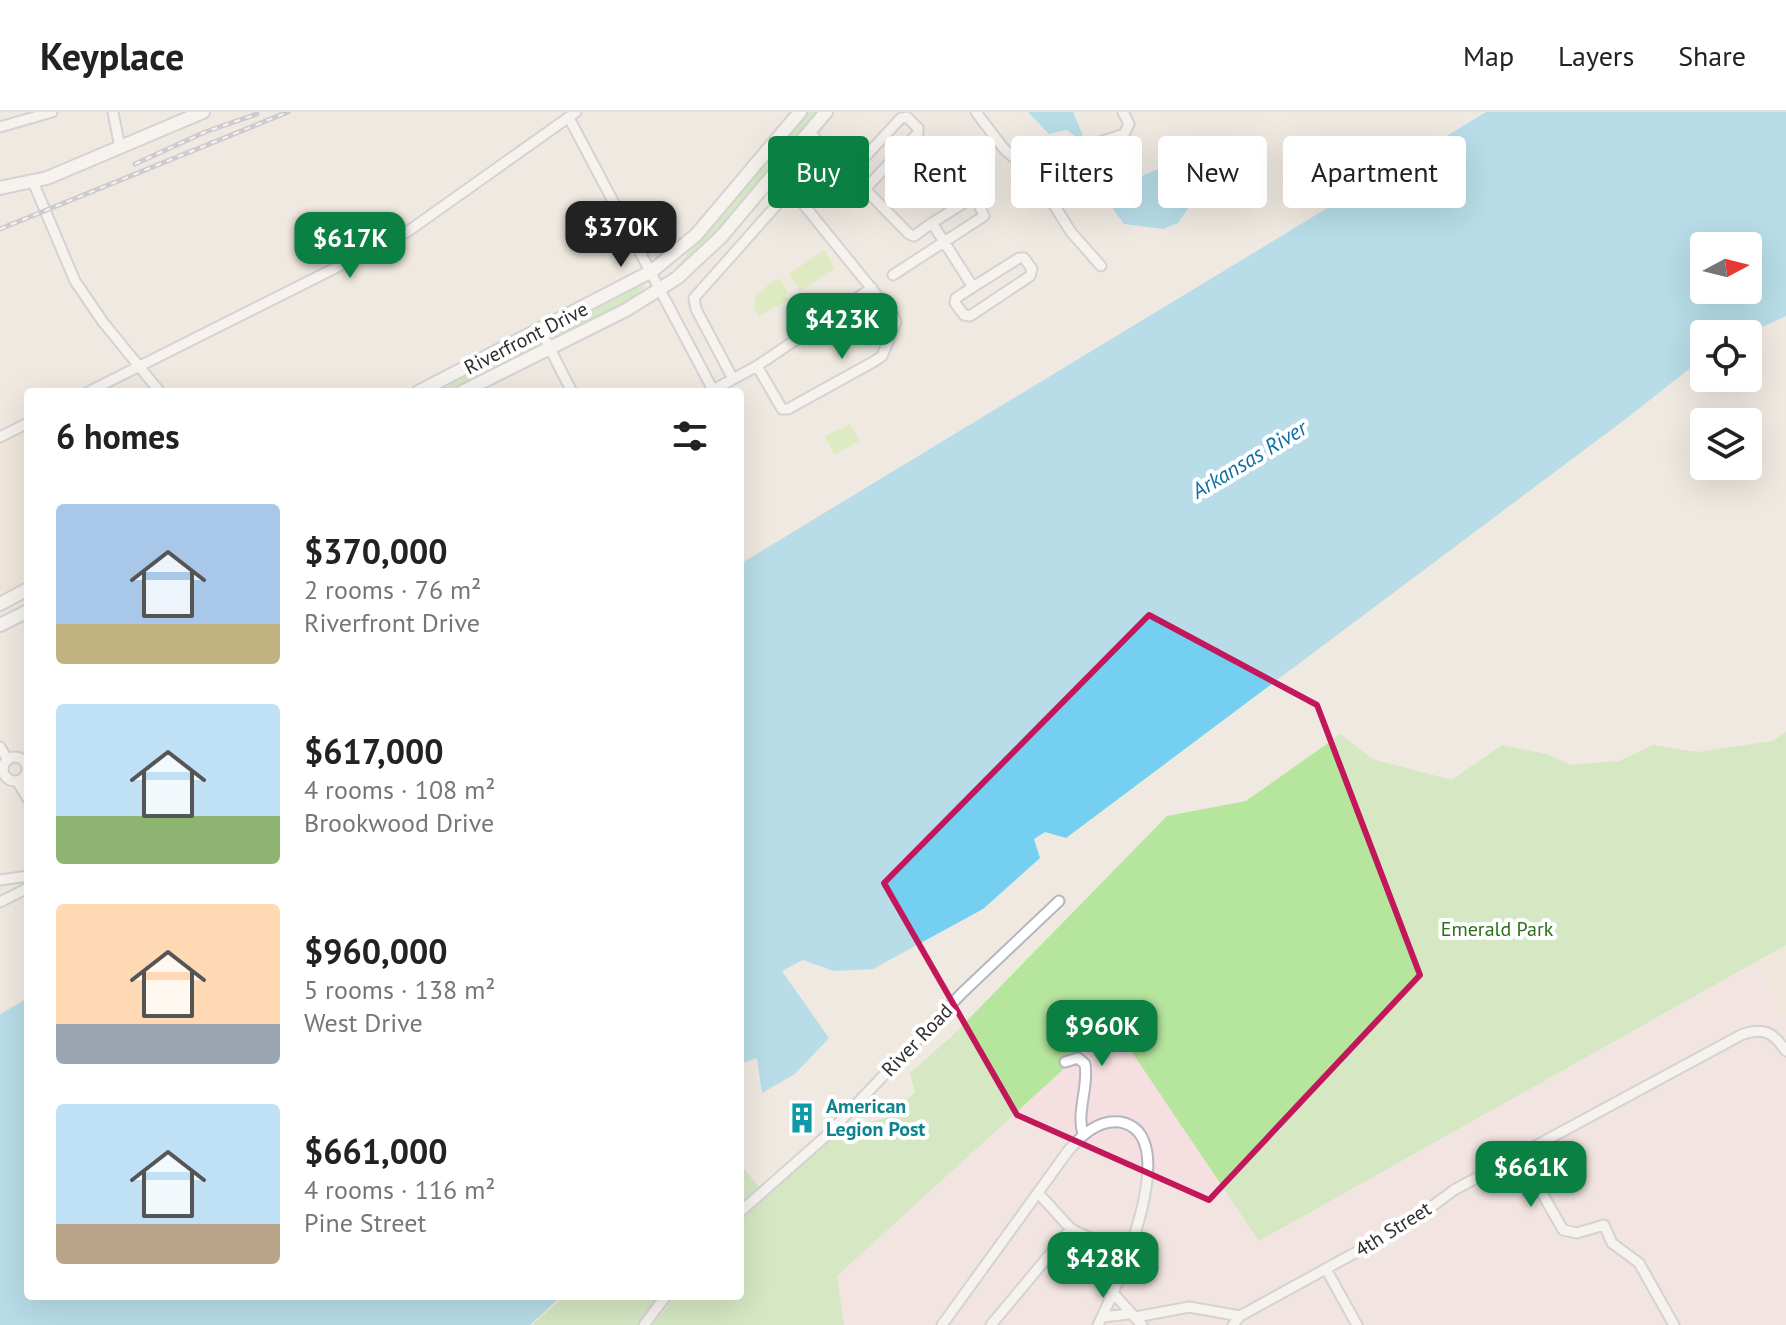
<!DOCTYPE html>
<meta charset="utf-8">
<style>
body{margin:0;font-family:"PT Sans",sans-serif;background:#f6f6f6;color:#222;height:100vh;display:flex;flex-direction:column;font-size:30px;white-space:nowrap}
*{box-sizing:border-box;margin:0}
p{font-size:26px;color:#767676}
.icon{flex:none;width:44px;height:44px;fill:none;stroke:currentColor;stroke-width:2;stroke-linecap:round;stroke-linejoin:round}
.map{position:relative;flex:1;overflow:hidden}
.side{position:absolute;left:24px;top:276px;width:720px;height:912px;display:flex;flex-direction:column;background:#fff;border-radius:8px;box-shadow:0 8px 32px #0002}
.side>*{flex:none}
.hud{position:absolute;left:768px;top:24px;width:760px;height:72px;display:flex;gap:16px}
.needle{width:52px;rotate:83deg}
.controls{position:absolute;left:1690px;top:120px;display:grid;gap:16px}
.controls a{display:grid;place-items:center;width:72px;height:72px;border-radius:8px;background:#fff;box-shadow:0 8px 32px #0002;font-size:40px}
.price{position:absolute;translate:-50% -68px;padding:0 18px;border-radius:16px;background:#0b8043;color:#fff;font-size:26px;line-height:52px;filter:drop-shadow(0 2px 4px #0008)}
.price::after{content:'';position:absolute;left:50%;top:48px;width:24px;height:18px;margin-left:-12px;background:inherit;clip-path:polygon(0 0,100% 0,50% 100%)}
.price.selected{background:#222;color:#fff}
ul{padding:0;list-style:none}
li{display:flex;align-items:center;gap:24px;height:200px;padding:0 32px}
li span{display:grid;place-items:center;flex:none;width:224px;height:160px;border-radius:8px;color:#555}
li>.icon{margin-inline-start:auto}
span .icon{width:96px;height:96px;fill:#fffc;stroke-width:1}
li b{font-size:34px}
h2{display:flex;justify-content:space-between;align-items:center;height:96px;padding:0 32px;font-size:34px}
.tag{padding:0 28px;border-radius:8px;background:#fff;box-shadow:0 8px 32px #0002;font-size:28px;line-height:72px}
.tag.selected{background:#0b8043;color:#fff}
header{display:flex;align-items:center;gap:48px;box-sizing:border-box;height:112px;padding:0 40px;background:#fff;border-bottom:2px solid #e0e0e0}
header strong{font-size:38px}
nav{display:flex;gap:44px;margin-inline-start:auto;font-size:28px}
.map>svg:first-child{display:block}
.education{fill:#f0e6d1}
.medical{fill:#f5dfe0}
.green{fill:#b6e59e}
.pitch{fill:#c9ec9a}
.water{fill:#75cff0;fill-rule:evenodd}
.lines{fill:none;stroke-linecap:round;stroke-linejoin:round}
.street-casing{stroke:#b4b7c1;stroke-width:13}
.secondary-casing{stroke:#b4b7c1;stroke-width:16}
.street{stroke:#fff;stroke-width:9}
.secondary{stroke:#fff;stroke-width:12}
.rail-casing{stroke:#a3a6b8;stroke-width:5}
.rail{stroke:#fff;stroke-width:2;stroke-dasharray:6;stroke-linecap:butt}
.marked{fill:none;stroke:#c2185b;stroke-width:6;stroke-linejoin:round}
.labels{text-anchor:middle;stroke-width:8;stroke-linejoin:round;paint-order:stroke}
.street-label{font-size:20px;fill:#2e2e2e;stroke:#fff}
.park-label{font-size:20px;fill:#2c6e1b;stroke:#fff}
.culture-label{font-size:20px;font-weight:bold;fill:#0d838f;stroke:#fff;text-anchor:start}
.water-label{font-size:22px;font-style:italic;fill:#0d6fa3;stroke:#fff}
</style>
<header>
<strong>Keyplace</strong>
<nav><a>Map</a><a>Layers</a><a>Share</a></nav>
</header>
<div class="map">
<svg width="1786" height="1213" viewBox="0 0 1786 1213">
<rect width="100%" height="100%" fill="#efe9e1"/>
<path class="education" d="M21,321l7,14v137l-28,14v-155z
M1786,833v72l-30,-54z"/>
<path class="medical" d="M1756,851l30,54v308h-942l-7,-49 276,-252 146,217z"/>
<path class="green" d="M805,0h17l-99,118 -53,45z
M646,173l-13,13 -79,40 1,-5 77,-45z
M534,229l3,2 -2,5 -80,44h-20z
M1786,620v213l-527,296 -146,-217 -276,252 7,49h-191l22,-29h65v-76l17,-20 88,-71 44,-12 26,-25 -5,-19 42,-37 215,-220 79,-15 95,-67 31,25 80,21 50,-35 44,9 25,11 48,-4 34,-16 45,7 75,-11z
M740,1052l19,23 -19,19z
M565,1184h97l-22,29h-108z"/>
<path class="pitch" d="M824,138l11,18 -35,23 -11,-17z
M776,167l5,1 7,12 -3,2 3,6 -29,16 -5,-7 1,-13z
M850,312l9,17 -24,14 -10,-18z"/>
<path class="water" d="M1028,0h45l10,23 -5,3 -12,-8 -17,4z
M1486,0h300v204l-39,18h-43v23l-73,58 -565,423 -21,-6 -11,7 6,19 -57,51 -110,60 -39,2 -31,-11 -21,11 47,67 -34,36 -33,19 -5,-35 -17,6v-500zM1704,134h44v44h-44z
M1175,52l7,1 13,20v13l-17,25 -15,6 -39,-5 -11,-15c7,-28 37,-38 62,-45z
M28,886v298h533l-31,29h-530v-311z"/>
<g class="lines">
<g class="street-casing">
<path id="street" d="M113,0l7,36
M976,0l28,37 39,34 8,-4 22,-28 51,-17 5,-10 -6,-12
M569,6l144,272 44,-24
M0,15l52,-15
M809,20l100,102 5,2 18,-13 41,64 46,-29h5l8,11 -2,7 -60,40 -6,-1 -9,-12 1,-5 17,-11
M778,57l13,20 102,126 3,7 -14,34 -9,6 -85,47h-6l-25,-43 115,-78
M850,61l51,-55 6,-1 11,11v5l-53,56
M33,70l42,99 28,41 57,70
M1043,71l3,15 5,2 20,32 30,34
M1051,88l7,-10 -7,-11
M893,163l91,-59 -7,-16 -7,-1 -38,24
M541,219l31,61
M733,267l-37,-70 -2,-11 97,-109
M88,280l319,-160 169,-120
M0,325l28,-14
M0,635l8,13
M3 657a12 12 0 1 1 24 0a12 12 0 1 1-24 0Z
M17,669l11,18
M0,768l28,-4
M0,790l28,-14
M1065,950l13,-4 7,6c4,23 -9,48 -2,70
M1520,1042l43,76 14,3 27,-8 8,18 27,20 35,62
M1039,1082l32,35 56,26
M740,1100l86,-76 136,-143 97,-92
M1326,1157l31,56
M1113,1181l29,32
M1136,1205l53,-10 51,9
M644,1213l22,-29
M942,1213l126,-174c13,-15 30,-32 52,-29 65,11 -2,161 -18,195
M991,1213l80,-96
M1098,1213l4,-8 27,-3
M1233,1213l7,-9 171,-94 43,-32 287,-155c22,-9 33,-2 45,16"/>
</g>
<g class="secondary-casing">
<path id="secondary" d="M0,76l47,-10 156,-66
M418,280l234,-121 44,-36 104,-123
M462,280l164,-82 51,-32 45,-42 104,-124
M0,492l28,-15
M0,513l28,-14"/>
</g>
<use href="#street" class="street"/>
<use href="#secondary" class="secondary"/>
<g class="rail-casing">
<path id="rail" d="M135,52l70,-32 52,-18
M0,117l288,-117"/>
</g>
<use href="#rail" class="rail"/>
</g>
<path d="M0 0H1786V1213H0ZM1149,503l168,90 103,270 -211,225 -192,-85 -133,-232z" fill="#efe9e1" fill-opacity=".55" fill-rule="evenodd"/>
<path class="marked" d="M1149,503l168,90 103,270 -211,225 -192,-85 -133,-232z"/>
<defs>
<g id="building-bare" transform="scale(2.4)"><path d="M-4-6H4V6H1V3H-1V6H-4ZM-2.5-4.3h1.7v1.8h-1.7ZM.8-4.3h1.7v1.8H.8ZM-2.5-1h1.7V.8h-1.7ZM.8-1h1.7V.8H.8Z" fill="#0f9aa8" stroke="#fff" stroke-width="2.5" paint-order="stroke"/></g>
</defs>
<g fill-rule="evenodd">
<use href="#building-bare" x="802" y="1006"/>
</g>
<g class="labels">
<g class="street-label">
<text transform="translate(526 226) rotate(-27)" y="7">Riverfront Drive</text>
<text transform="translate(917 928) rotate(-46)" y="7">River Road</text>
<text transform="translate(1393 1117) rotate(-32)" y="7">4th Street</text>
</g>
<g class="park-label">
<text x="1497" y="824">Emerald Park</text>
</g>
<g class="culture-label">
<text x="826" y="1001">American<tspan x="826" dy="23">Legion Post</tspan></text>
</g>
<g class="water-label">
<text transform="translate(1249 347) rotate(-31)" y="8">Arkansas River</text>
</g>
</g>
</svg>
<div class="controls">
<a><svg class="needle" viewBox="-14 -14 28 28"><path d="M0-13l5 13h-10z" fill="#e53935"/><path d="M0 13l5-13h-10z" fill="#767676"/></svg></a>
<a><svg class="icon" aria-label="locate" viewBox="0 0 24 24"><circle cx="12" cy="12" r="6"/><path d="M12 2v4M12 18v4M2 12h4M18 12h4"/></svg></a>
<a><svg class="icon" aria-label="layers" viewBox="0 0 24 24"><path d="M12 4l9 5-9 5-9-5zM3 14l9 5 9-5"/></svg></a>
</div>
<b class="price selected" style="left:621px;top:157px">$370K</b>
<b class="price" style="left:350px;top:168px">$617K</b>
<b class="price" style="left:842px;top:249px">$423K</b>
<b class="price" style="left:1102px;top:956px">$960K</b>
<b class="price" style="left:1531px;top:1097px">$661K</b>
<b class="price" style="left:1103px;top:1188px">$428K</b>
<div class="hud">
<a class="tag selected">Buy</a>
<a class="tag">Rent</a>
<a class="tag">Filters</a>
<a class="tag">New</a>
<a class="tag">Apartment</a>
</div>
<section class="side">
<h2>6 homes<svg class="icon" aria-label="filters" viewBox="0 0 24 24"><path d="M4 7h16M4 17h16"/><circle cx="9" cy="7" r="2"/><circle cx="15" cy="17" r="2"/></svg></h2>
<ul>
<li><span style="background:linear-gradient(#a9c7e8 75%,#c2b280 0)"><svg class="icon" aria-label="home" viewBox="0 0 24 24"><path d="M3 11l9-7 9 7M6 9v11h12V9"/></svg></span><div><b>$370,000</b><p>2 rooms · 76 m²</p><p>Riverfront Drive</p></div></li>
<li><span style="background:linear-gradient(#bfe0f5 70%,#8fb573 0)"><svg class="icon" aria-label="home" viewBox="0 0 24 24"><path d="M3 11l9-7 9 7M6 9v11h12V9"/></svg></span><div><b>$617,000</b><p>4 rooms · 108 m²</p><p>Brookwood Drive</p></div></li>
<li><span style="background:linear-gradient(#ffd9b3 75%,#9aa5b1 0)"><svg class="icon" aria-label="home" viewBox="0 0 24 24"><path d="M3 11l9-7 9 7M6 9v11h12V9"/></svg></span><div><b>$960,000</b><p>5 rooms · 138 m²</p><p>West Drive</p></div></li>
<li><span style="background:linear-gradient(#bfe0f5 75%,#b9a48a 0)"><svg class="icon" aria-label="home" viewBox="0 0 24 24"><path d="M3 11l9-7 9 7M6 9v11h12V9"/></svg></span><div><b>$661,000</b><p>4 rooms · 116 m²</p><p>Pine Street</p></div></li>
</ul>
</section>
</div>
